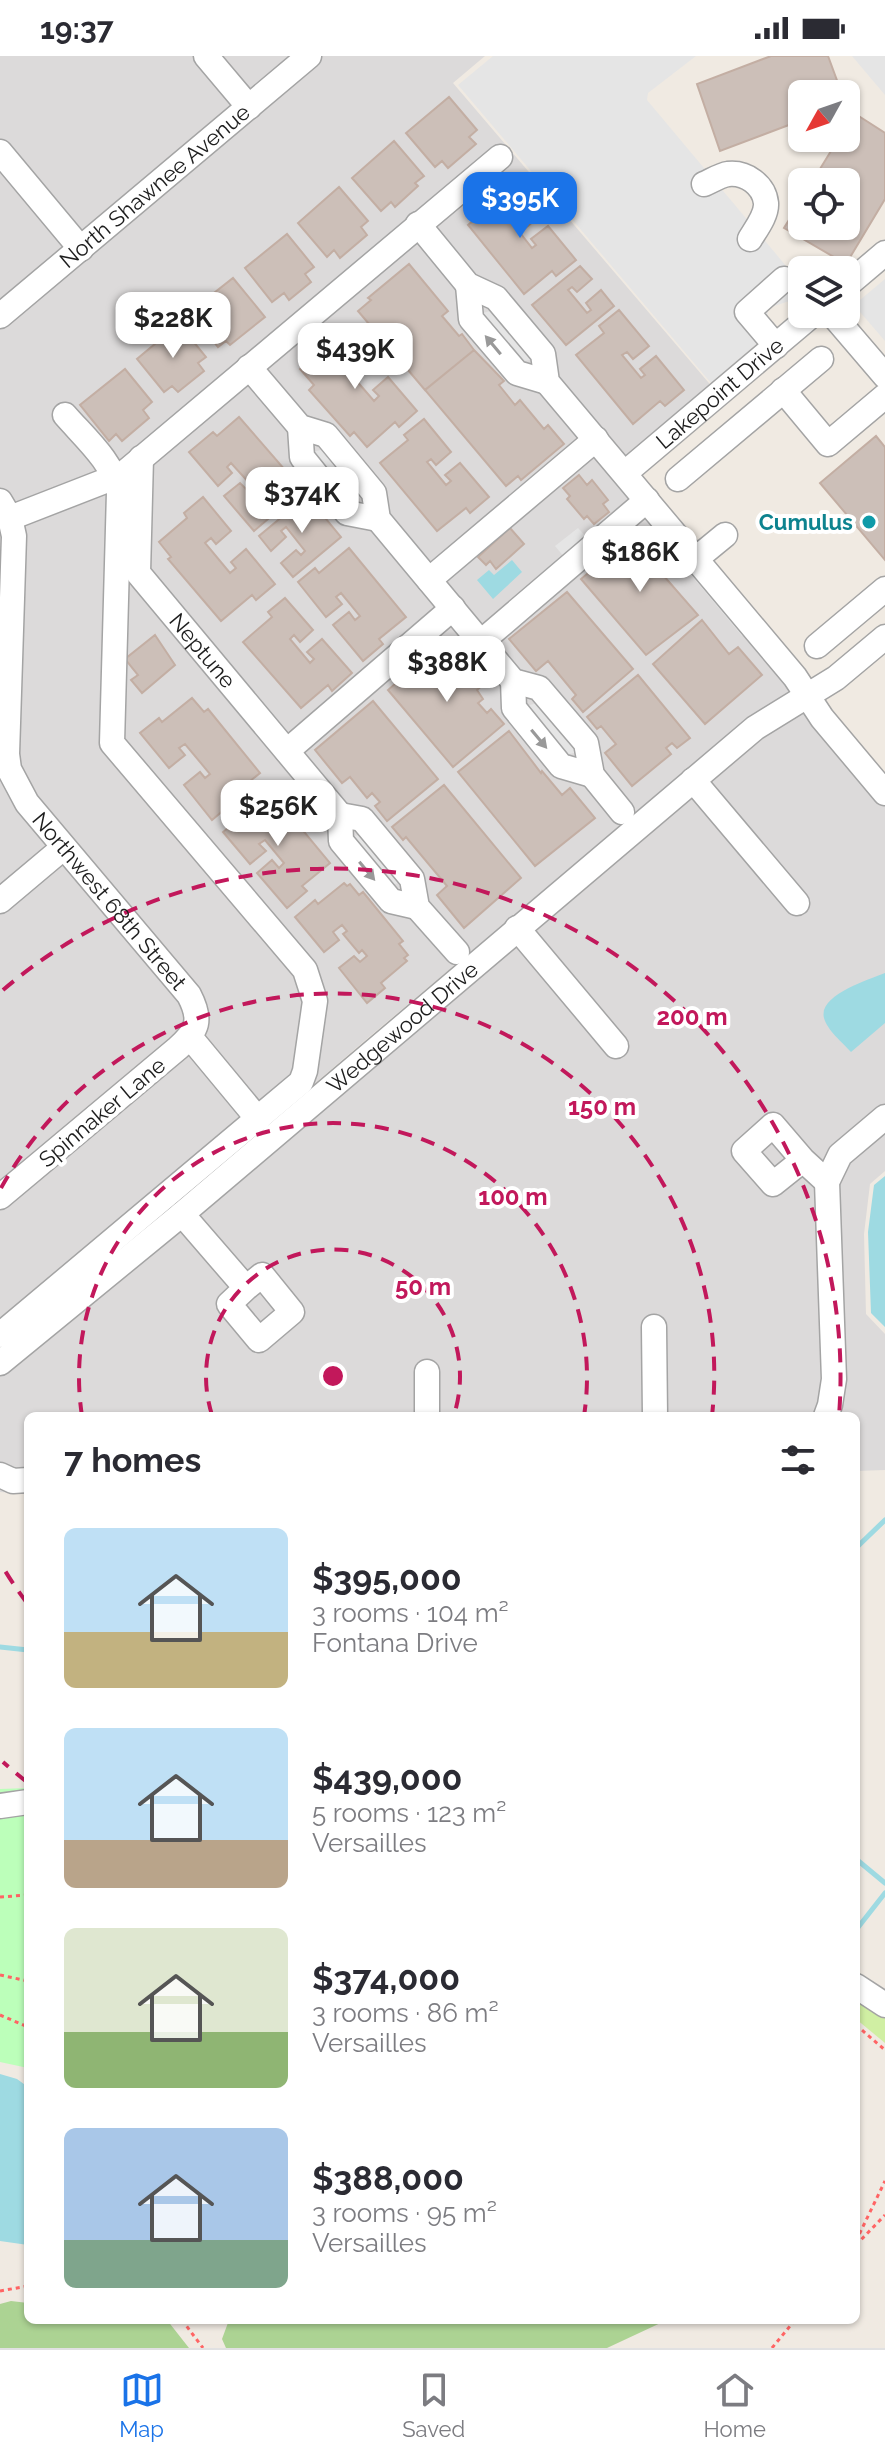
<!DOCTYPE html>
<meta charset="utf-8">
<style>
body{margin:0;font-family:Raleway,sans-serif;background:#f2f2f3;color:#2b2b33;height:100vh;display:flex;flex-direction:column;font-size:30px;white-space:nowrap}
*{box-sizing:border-box;margin:0}
p{font-size:26px;color:#7c7c81}
.icon{flex:none;width:44px;height:44px;fill:none;stroke:currentColor;stroke-width:2;stroke-linecap:round;stroke-linejoin:round}
.map{position:relative;flex:1;overflow:hidden}
.sheet{position:absolute;left:24px;top:1356px;width:836px;height:912px;display:flex;flex-direction:column;background:#fff;border-radius:12px;box-shadow:0 2px 6px #0004}
.sheet>*{flex:none}
.needle{width:52px;rotate:230deg}
.tools{position:absolute;left:788px;top:24px;display:grid;gap:16px}
.tools a{display:grid;place-items:center;width:72px;height:72px;border-radius:12px;background:#fff;box-shadow:0 2px 6px #0004;font-size:40px}
.price{position:absolute;translate:-50% -68px;padding:0 18px;border-radius:16px;background:#fff;color:#222;font-size:26px;line-height:52px;filter:drop-shadow(0 2px 4px #0008)}
.price::after{content:'';position:absolute;left:50%;top:48px;width:24px;height:18px;margin-left:-12px;background:inherit;clip-path:polygon(0 0,100% 0,50% 100%)}
.price.selected{background:#1a73e8;color:#fff}
ul{padding:0;list-style:none}
li{display:flex;align-items:center;gap:24px;height:200px;padding:0 40px}
li span{display:grid;place-items:center;flex:none;width:224px;height:160px;border-radius:12px;color:#555}
li>.icon{margin-inline-start:auto}
span .icon{width:96px;height:96px;fill:#fffc;stroke-width:1}
li b{font-size:34px}
h2{display:flex;justify-content:space-between;align-items:center;height:96px;padding:0 40px;font-size:34px}
.status{display:flex;justify-content:space-between;align-items:center;height:56px;padding:0 40px;background:#fff;direction:ltr}
.status svg{height:22px;fill:currentColor}
.menu{display:flex;justify-content:space-around;align-items:center;height:112px;border-top:2px solid #e1e1e2;background:#fff;font-size:22px;color:#7c7c81}
.menu a{display:grid;justify-items:center;gap:4px}
.menu .selected{color:#1a73e8}
.map>svg:first-child{display:block}
.residential{fill:#dcdada;fill-rule:evenodd}
.grass{fill:#d0efa3}
.forest{fill:#acd393}
.park{fill:#bcffba}
.parking{fill:#e5e5e5}
.water{fill:#9edae2}
.lines{fill:none;stroke-linecap:round;stroke-linejoin:round}
.stream{stroke:#9edae2;stroke-width:5}
.building{fill:#ccbfb8;stroke:#c3aea3;stroke-width:2}
.minor-casing{stroke:#a4a4a4;stroke-width:27}
.path{stroke:#ff6464;stroke-width:3;stroke-dasharray:4 4;stroke-linecap:butt}
.minor{stroke:#fff;stroke-width:24}
.oneway{fill:#999}
.ring{fill:none;stroke:#c2185b;stroke-width:4;stroke-dasharray:14 10}
.culture-dot{fill:#0f9aa8;stroke:#fff;stroke-width:3}
.labels{text-anchor:middle;stroke-width:8;stroke-linejoin:round;paint-order:stroke}
.street-label{font-size:22px;fill:#1d1d1d;stroke:#fff}
.culture-label{font-size:22px;font-weight:bold;fill:#0d838f;stroke:#fff;text-anchor:end}
.centre{fill:#c2185b;stroke:#fff;stroke-width:4}
.ring-label{font-size:24px;text-anchor:middle;font-weight:bold;fill:#c2185b;stroke:#fff;stroke-width:8;stroke-linejoin:round;paint-order:stroke}
</style>
<div class="status"><b>19:37</b><svg viewBox="0 0 49 12"><path d="M0 12V9h3v3zM5 12V6h3v6zM10 12V3h3v9zM15 12V0h3v12zM26 1h20v11H26zM47 4h2v5h-2z"/></svg></div>
<div class="map">
<svg width="885" height="2292" viewBox="0 0 885 2292">
<rect width="100%" height="100%" fill="#f0eae2"/>
<path class="residential" d="M0,0h485l-32,27 261,306 -84,73 170,215 85,101v393l-15,13 -6,50 2,80 19,20v136l-29,1v-55h-828v78l-28,-2zM579,805l1,1 -412,347 201,-172z"/>
<path class="grass" d="M856,1941l29,19v27l-29,-24z"/>
<path class="forest" d="M11,2245l17,2v17h139l22,28h-189v-44z
M229,2264h438l-60,28h-381l-4,-9z"/>
<path class="park" d="M28,1732v280l-28,-6v-273z"/>
<path class="parking" d="M493,0h203l-48,37 -1,7 155,185v12l-31,10 -3,3 -1,10 6,10 -62,53 -253,-298z
M852,0h33v39z
M885,223v62l-31,-36z
M499,253l40,49 -25,5 -40,-48z
M331,391l40,49 -25,5 -40,-47z
M578,472l10,11 -23,19 -10,-12z
M680,497l67,79 -5,4 -66,-79z
M544,645l40,50 -25,5 -40,-48z
M369,776l40,49 -25,5 -40,-47z"/>
<path class="water" d="M512,504l10,12 -29,27 -16,-19 12,-10 5,5z
M885,917v50l-34,29c-8,-9 -24,-22 -27,-34 -6,-23 44,-38 61,-45z
M885,1120v151l-14,-14 -3,-81 6,-47z
M0,2018l17,5 11,8v158l-28,-4z"/>
<g class="lines">
<path class="stream" d="M856,1492l29,-28
M0,1591l28,3
M856,1803l29,24
M856,1874l29,-37"/>
</g>
<path class="building" d="M771,0h57l14,38h-40v26l-82,31 -23,-67z
M449,41l28,33 -8,7 7,7 -28,24 -6,-7 -7,6 -29,-34z
M854,57l31,20v66l-39,65 -62,-36 18,-29v27h44v-44h-34l27,-44h7v-12z
M394,85l30,35 -9,7 3,3 -23,21 -4,-5 -10,9 -29,-33z
M511,124l29,36 -16,13 -6,-7 -4,3 18,23 4,-3 -5,-6 17,-13 28,34 -20,16 -4,-5 -28,23 -56,-69 27,-22 -5,-6z
M339,131l29,34 -7,6 6,8 -27,23 -6,-8 -7,7 -29,-34z
M287,178l27,33 -9,7 6,8 -22,18 -5,-7 -12,9 -27,-34z
M409,208l39,47 -6,5 17,20 3,-2 12,16 -49,40 -67,-79 13,-11 -3,-2z
M580,210l12,13 -15,13 -5,-5 -4,3 19,23 4,-3 -5,-7 15,-13 13,16 -48,39 -34,-40z
M233,222l32,39 -35,28 -4,-4 -8,6 -28,-35z
M619,254l30,36 -16,13 -6,-7 -5,3 19,23 4,-3 -5,-6 16,-13 28,34 -19,16 -5,-5 -27,23 -57,-69 28,-22 -5,-7z
M179,268l27,33 -8,6 6,8 -26,21 -6,-6 -8,6 -27,-33z
M347,272l27,31 -15,14 -6,-7 -5,5 26,30 5,-5 -6,-6 15,-13 29,34 -18,16 -4,-5 -28,25 -13,-15 -4,4 -41,-46 5,-5 -14,-16z
M474,294l30,31 -5,4 16,20 5,-5 24,29 4,-4 16,19 -43,36 -3,-4 -12,10 -81,-96z
M125,313l27,33 -9,8 6,8 -27,23 -6,-7 -7,7 -29,-36z
M239,361l59,68 -28,25 4,4 -20,17 -30,-35 16,-13 7,7 5,-4 -21,-23 -4,4 5,6 -14,13 -29,-34 24,-20 4,4z
M424,363l27,33 -15,13 -5,-6 -4,3 19,23 5,-4 -6,-6 15,-12 29,34 -19,16 -4,-5 -29,23 -57,-68 28,-23 -4,-5z
M876,380l9,11v113l-65,-77z
M579,419l8,10 5,-5 16,20 -5,4 6,8 -15,12 -7,-8 -3,3 -17,-20 3,-3 -7,-8z
M307,440l34,41 -48,40 -12,-14 15,-13 5,5 4,-4 -19,-24 -5,4 5,6 -15,14 -12,-15z
M203,441l28,34 -15,13 -5,-6 -6,5 25,30 6,-5 -5,-6 15,-13 29,35 -19,16 -4,-5 -31,26 -53,-62 3,-2 -12,-15 28,-24 -3,-5z
M510,472l14,16 -28,25 -6,-8 -4,4 -8,-8z
M639,474l25,30 -8,7 42,48 -52,40 -65,-76z
M349,492l57,69 -27,22 4,5 -20,17 -30,-36 16,-13 6,8 5,-4 -19,-23 -5,4 6,7 -16,13 -28,-35 17,-14 4,5z
M567,536l66,77 -50,43 -11,-13 4,-4 -28,-34 -12,10 -27,-32z
M285,542l28,32 -13,12 -6,-7 -4,4 20,24 4,-4 -7,-7 15,-13 30,34 -20,18 -4,-6 -27,23 -58,-66 29,-25 -4,-5z
M702,564l27,34 9,-7 24,28 -57,49 -52,-60z
M155,579l20,30 -33,28 -11,-13 7,-5 -13,-16z
M445,584l38,45 -6,5 6,9 -5,4 9,10 4,-4 13,15 -51,43 -65,-77z
M638,619l52,63 -13,10 -5,-5 -6,5 5,6 -39,32 -27,-33 11,-9 -15,-18 -4,3 -10,-12z
M192,642l12,14 4,-3 52,64 -32,26 4,4 -20,17 -28,-35 16,-13 5,6 5,-4 -25,-30 -6,4 6,7 -16,13 -29,-35 19,-15 3,4z
M373,645l65,78 -51,42 -12,-15 5,-4 -8,-9 -5,5 -17,-21 -8,6 -27,-33z
M509,675l32,42 1,-2 20,24 8,-7 25,30 -60,48 -77,-94z
M444,729l77,93 -57,50 -27,-33 10,-9 -41,-49 -3,3 -11,-13z
M271,736l59,71 -28,23 5,5 -20,17 -30,-35 15,-13 7,8 5,-5 -19,-23 -6,4 7,7 -16,13 -27,-32z
M344,827l3,3 3,-2 9,11 4,-3 40,49 -4,3 9,11 -4,3 3,3 -26,22 4,5 -18,15 -28,-35 15,-12 6,6 7,-6 -5,-6 -3,3 -16,-19 4,-3 -5,-6 -9,7 6,8 -15,12 -29,-35 20,-17 3,4z"/>
<g class="lines">
<g class="minor-casing">
<g id="minor">
<path d="M206,0l43,51"/>
<path d="M0,96l81,97"/>
<path d="M704,128c7,-3 17,-9 24,-10 18,-2 36,11 38,29 1,12 -10,26 -16,36"/>
<path d="M418,168l50,61 28,13 47,56 4,28 248,295 27,41 63,75"/>
<path d="M468,229l3,34 46,54 30,9"/>
<path d="M846,230l39,-33"/>
<path d="M832,258l53,62"/>
<path id="s1" d="M0,260l309,-260"/>
<path d="M776,290l-29,-34 37,-33"/>
<path d="M249,311l51,60 26,8 48,58 4,26 135,162 26,7 47,55 6,32 30,37"/>
<path d="M783,334l45,54 57,-48"/>
<path d="M300,371l2,30 45,56 31,6"/>
<path id="s2" d="M141,402l-3,115 202,242 1,26 50,60 26,6"/>
<path id="s3" d="M625,417l188,-159"/>
<path d="M678,423l143,-120"/>
<path id="s4" d="M0,445l10,17 4,18 -7,218 2,15 18,34 162,192c13,25 9,35 -11,53l-178,149"/>
<path d="M10,462l113,-44 377,-317"/>
<path d="M697,502l28,-23"/>
<path d="M429,524l167,-141"/>
<path d="M481,586l166,-142"/>
<path d="M817,590l68,-57"/>
<path d="M513,625l1,27 47,58 31,9"/>
<path d="M287,695l166,-143"/>
<path d="M693,724l104,123"/>
<path d="M340,759l22,4 50,60 5,28 40,45"/>
<path d="M0,845l63,-53"/>
<path d="M517,872l99,118"/>
<path d="M190,981l68,82"/>
<path d="M803,1104l-30,24 -29,-33 29,-26 30,35 24,22"/>
<path d="M182,1158l64,74 -17,16 30,36 33,-28 -30,-37 -16,13"/>
<path d="M654,1271l1,89"/>
<path d="M0,1279l301,-253 4,-11 10,-70 -10,-31 -193,-227 7,-251c-6,-30 -34,-54 -54,-77"/>
<path id="s5" d="M0,1307l182,-149 573,-486 81,-50 49,-41"/>
<path d="M427,1360v-44"/>
<path d="M826,1360l4,-11 4,-26 -7,-197 13,-27 45,-38"/>
<path d="M0,1419l13,6 15,-1"/>
<path d="M0,1750l28,-4"/>
<path d="M856,1930l29,19"/>
</g>
</g>
<path class="path" d="M0,1841l28,-2
M0,1919l28,6
M0,1959l28,12
M856,1969l29,25
M856,2185l29,-60
M856,2189l29,-30
M0,2235l28,-5
M182,2264l21,28
M772,2292l23,-28"/>
<use href="#minor" class="minor"/>
</g>
<defs><path id="oneway-solid" d="M-6-.8H1V-3.2L6.5 0L1 3.2V.8H-6Z" transform="scale(2)"/></defs>
<g class="oneway">
<use href="#oneway-solid" transform="translate(493 289) rotate(-130)"/>
<use href="#oneway-solid" transform="translate(539 683) rotate(50)"/>
<use href="#oneway-solid" transform="translate(367 815) rotate(50)"/>
</g>
<g class="ring">
<path d="M212 1359A127 127 0 1 1 454 1359"/>
<path d="M82 1360A254 254 0 1 1 584 1360"/>
<path d="M27 1547A381 381 0 0 1 1 1508M1 1132A381 381 0 0 1 712 1360"/>
<path d="M27 1726A508 508 0 0 1 3 1706M3 934A508 508 0 0 1 839 1360"/>
</g>
<circle class="culture-dot" cx="869" cy="466" r="8"/>
<g class="labels">
<g class="street-label">
<text dy="8" stroke="none"><textPath href="#s1" startOffset="202">North Shawnee Avenue</textPath></text>
<text dy="8" stroke="none"><textPath href="#s3" startOffset="124">Lakepoint Drive</textPath></text>
<text dy="8" stroke="none"><textPath href="#s2" startOffset="216">Neptune</textPath></text>
<text dy="8" stroke="none"><textPath href="#s4" startOffset="438">Northwest 68th Street</textPath></text>
<text dy="8" stroke="none"><textPath href="#s5" startOffset="524">Wedgewood Drive</textPath></text>
<text transform="translate(102 1056) rotate(-40)" y="8">Spinnaker Lane</text>
</g>
<g class="culture-label">
<text x="853" y="474">Cumulus</text>
</g>
</g>
<circle cx="333" cy="1320" r="12" class="centre"/>
<g class="ring-label">
<text x="692" y="969">200 m</text>
<text x="602" y="1059">150 m</text>
<text x="513" y="1149">100 m</text>
<text x="423" y="1239">50 m</text>
</g>
</svg>
<div class="tools">
<a><svg class="needle" viewBox="-14 -14 28 28"><path d="M0-13l5 13h-10z" fill="#e53935"/><path d="M0 13l5-13h-10z" fill="#7c7c81"/></svg></a>
<a><svg class="icon" aria-label="locate" viewBox="0 0 24 24"><circle cx="12" cy="12" r="6"/><path d="M12 2v4M12 18v4M2 12h4M18 12h4"/></svg></a>
<a><svg class="icon" aria-label="layers" viewBox="0 0 24 24"><path d="M12 4l9 5-9 5-9-5zM3 14l9 5 9-5"/></svg></a>
</div>
<b class="price selected" style="left:520px;top:184px">$395K</b>
<b class="price" style="left:173px;top:304px">$228K</b>
<b class="price" style="left:355px;top:335px">$439K</b>
<b class="price" style="left:302px;top:479px">$374K</b>
<b class="price" style="left:640px;top:538px">$186K</b>
<b class="price" style="left:447px;top:648px">$388K</b>
<b class="price" style="left:278px;top:792px">$256K</b>
<section class="sheet">
<h2>7 homes<svg class="icon" aria-label="filters" viewBox="0 0 24 24"><path d="M4 7h16M4 17h16"/><circle cx="9" cy="7" r="2"/><circle cx="15" cy="17" r="2"/></svg></h2>
<ul>
<li><span style="background:linear-gradient(#bfe0f5 65%,#c2b280 0)"><svg class="icon" aria-label="home" viewBox="0 0 24 24"><path d="M3 11l9-7 9 7M6 9v11h12V9"/></svg></span><div><b>$395,000</b><p>3 rooms · 104 m²</p><p>Fontana Drive</p></div></li>
<li><span style="background:linear-gradient(#bfe0f5 70%,#b9a48a 0)"><svg class="icon" aria-label="home" viewBox="0 0 24 24"><path d="M3 11l9-7 9 7M6 9v11h12V9"/></svg></span><div><b>$439,000</b><p>5 rooms · 123 m²</p><p>Versailles</p></div></li>
<li><span style="background:linear-gradient(#dfe7d0 65%,#8fb573 0)"><svg class="icon" aria-label="home" viewBox="0 0 24 24"><path d="M3 11l9-7 9 7M6 9v11h12V9"/></svg></span><div><b>$374,000</b><p>3 rooms · 86 m²</p><p>Versailles</p></div></li>
<li><span style="background:linear-gradient(#a9c7e8 70%,#7fa58c 0)"><svg class="icon" aria-label="home" viewBox="0 0 24 24"><path d="M3 11l9-7 9 7M6 9v11h12V9"/></svg></span><div><b>$388,000</b><p>3 rooms · 95 m²</p><p>Versailles</p></div></li>
</ul>
</section>
</div>
<nav class="menu">
<a class="selected"><svg class="icon" aria-label="map" viewBox="0 0 24 24"><path d="M3 6l6-2 6 2 6-2v14l-6 2-6-2-6 2zM9 4v14M15 6v14"/></svg>Map</a>
<a><svg class="icon" aria-label="saved" viewBox="0 0 24 24"><path d="M7 4h10v16l-5-4-5 4z"/></svg>Saved</a>
<a><svg class="icon" aria-label="home" viewBox="0 0 24 24"><path d="M3 11l9-7 9 7M6 9v11h12V9"/></svg>Home</a>
</nav>
